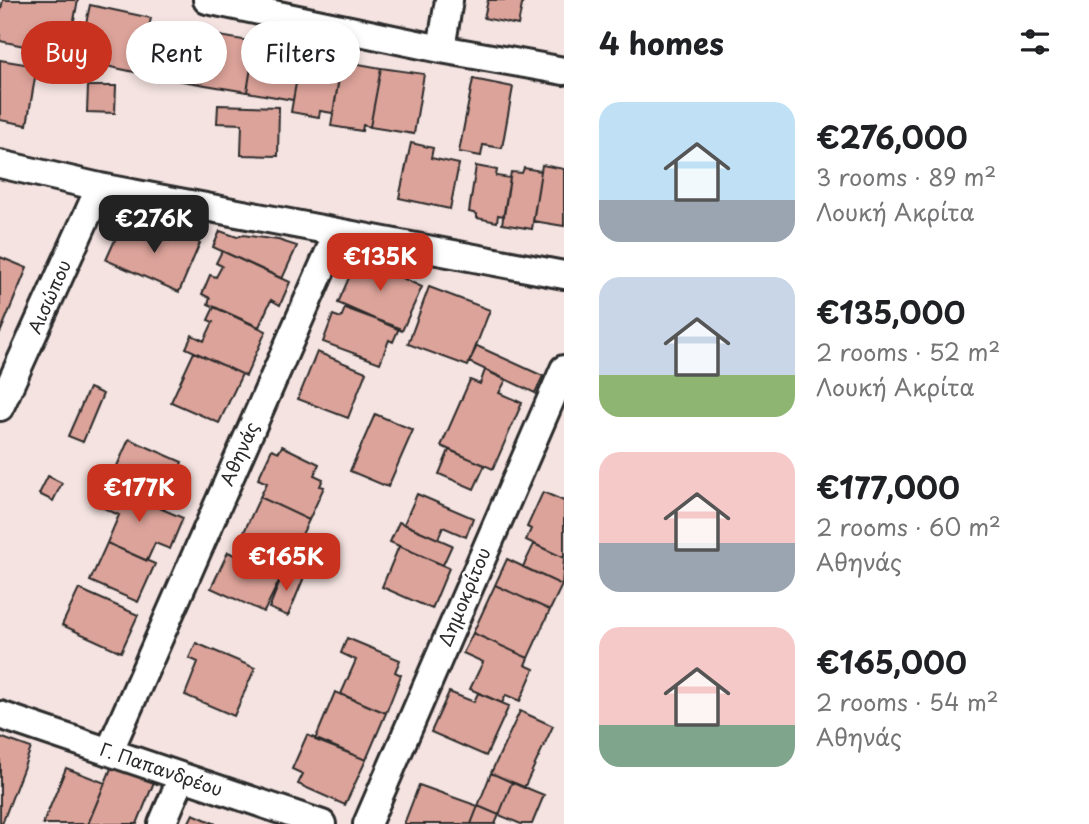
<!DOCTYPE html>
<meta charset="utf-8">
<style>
body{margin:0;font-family:"Playpen Sans",sans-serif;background:#f6f6f6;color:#202124;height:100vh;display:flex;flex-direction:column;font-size:26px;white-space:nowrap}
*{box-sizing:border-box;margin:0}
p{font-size:23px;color:#757577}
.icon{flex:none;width:38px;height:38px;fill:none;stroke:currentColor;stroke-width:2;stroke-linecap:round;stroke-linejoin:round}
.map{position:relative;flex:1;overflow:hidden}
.details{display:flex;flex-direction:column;background:#fff;width:525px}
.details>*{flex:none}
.banner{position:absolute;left:21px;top:21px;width:438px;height:63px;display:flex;gap:14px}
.price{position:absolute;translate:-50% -60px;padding:0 16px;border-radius:14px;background:#c8321e;color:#fff;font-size:23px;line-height:46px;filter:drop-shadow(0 2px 4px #0008)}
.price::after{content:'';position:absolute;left:50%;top:42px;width:21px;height:16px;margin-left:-10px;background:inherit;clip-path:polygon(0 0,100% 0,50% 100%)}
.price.active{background:#222;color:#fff}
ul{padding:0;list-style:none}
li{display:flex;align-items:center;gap:21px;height:175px;padding:0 35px}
li span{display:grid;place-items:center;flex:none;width:196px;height:140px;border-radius:21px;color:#555}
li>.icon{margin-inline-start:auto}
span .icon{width:84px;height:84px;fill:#fffc;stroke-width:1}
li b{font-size:30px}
h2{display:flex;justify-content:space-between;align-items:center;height:84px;padding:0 35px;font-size:30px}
.pill{padding:0 24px;border-radius:32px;background:#fff;box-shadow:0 4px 10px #0003;font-size:24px;line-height:63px}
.pill.active{background:#c8321e;color:#fff}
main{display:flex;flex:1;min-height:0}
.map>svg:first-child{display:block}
.building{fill:#dca39a;stroke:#2b2b2b;stroke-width:2}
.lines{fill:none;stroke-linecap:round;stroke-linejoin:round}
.street-casing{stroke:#2b2b2b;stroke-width:32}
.street{stroke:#fff;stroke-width:26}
.labels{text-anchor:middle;stroke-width:5;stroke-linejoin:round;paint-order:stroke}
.street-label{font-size:18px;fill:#2b2b2b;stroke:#fff}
</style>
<main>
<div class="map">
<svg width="564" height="824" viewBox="0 0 564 824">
<rect width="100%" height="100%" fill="#f4e3e1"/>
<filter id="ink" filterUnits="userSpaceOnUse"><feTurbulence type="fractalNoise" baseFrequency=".0143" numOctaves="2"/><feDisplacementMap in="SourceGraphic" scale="14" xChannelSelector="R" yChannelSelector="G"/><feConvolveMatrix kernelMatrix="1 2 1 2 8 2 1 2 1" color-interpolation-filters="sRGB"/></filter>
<g filter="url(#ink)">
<path class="building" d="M3,0h75l-11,55 -67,-14v-28z
M488,0h35l-5,25 -34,-7z
M90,5l61,13 -12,55 -61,-13z
M161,26l94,16 -8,50 -95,-16z
M255,42l47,8 -9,50 -46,-8z
M303,43l29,6 -5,27 12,2 -6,35 -13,-2 -1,6 -28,-5z
M0,60l37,6 -10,59 -27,-5z
M342,61l39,7 -11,59 -7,-2 -1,6 -31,-5z
M381,68l43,6 -10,60 -44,-7z
M473,79l40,8 -11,61 -19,-3 -2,11 -22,-4z
M88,86h28l-1,27 -28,-1z
M218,105l61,2 -1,49 -37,-1 1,-31 -25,-1z
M411,143l22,5 -2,10 28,6 -9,45 -51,-11z
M542,165l22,4v57l-31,-5z
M476,166l21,4 -1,6 14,2 -6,38 -6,-1 -1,7 -20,-4v-4l-8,-2z
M524,168l17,3 -9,58 -30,-5 9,-52 11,1z
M123,222l41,17 5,-9 31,13 -21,49 -73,-32z
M220,231l17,6 6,-2 35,5 19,6 -15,33 -69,-32z
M222,251l68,31 -10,23 -9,-5 -12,27 -51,-23 2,-6 -8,-4 8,-19 6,2 6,-11 -6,-3z
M365,256l33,15 -2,4 26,12 -20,44 -64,-28 20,-46 5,2z
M0,257l27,11 -27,65z
M429,287l61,23 -22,56 -60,-22z
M214,307l52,24 -20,45 -60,-28 6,-13 12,6 9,-19 -5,-2z
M345,308l54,20 -6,14 -4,-2 -9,23 -57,-21 10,-27 8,3z
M477,346l66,30 -8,17 -66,-31z
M194,352l48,22 -23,49 -48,-21z
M317,352l49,20 -18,46 -50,-19z
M485,370l21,10 -7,13 23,10 -29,66 -52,-23 29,-66 10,4z
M89,388l14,6 -20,48 -15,-6z
M375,414l38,16 -25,57 -38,-16z
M129,439l53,23 -9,23 -33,-15 -6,13 35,15 -5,12 -56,-24z
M282,446l37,18 -5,11 9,4 -3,7 4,1 -15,33 -49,-23 7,-14 -9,-4 14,-30 7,3z
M449,450l36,15 -11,24 -35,-15z
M48,476l14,7 -9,18 -14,-7z
M108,486l75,32 -13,31 -15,-6 -8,18 -40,-18 12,-28 -20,-9z
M543,492l21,9v57l-38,-18 5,-11 -4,-2z
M417,494l56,24 -7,19 -23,-10 -5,12 -34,-15z
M260,497l49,23 -23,48 -48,-23z
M399,522l53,23 -9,20 -53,-23z
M107,543l48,21 -17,38 -48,-21z
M534,544l30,14 -2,27 -39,-18z
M399,546l50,22 -17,41 -50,-22z
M228,552l53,25 -17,35 -53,-24z
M507,559l55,26 -12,25 -55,-25z
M285,569l19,8 -16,39 -19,-8z
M495,585l55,25 -22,48 -55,-25z
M79,589l59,26 -17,37 -59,-27z
M473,633l55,25 -3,7 9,4 -14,32 -14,-6 -4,8 -32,-14 13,-27 -20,-9z
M347,638l53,22 -5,12 6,3 -15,38 -45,-19 15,-34 -15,-7z
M196,643l59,25 -21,48 -49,-21 13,-33 -9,-4z
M335,692l51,21 -20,47 -51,-20z
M449,692l25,10 4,-9 31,13 -23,50 -55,-24z
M520,711l33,15 -29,62 -33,-15z
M307,735l59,25 -21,45 -47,-21 5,-10 -11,-5z
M0,737l31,11 -29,76h-2z
M112,766l42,16 -17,42h-49z
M66,768l39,15 -17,41h-45z
M491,773l21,9 -13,33 -21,-9z
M512,782l32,13 -12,29h-11l-22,-9z
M419,785l59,21 -7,18h-67z
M478,806l21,9 -4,9h-24z
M193,814l23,10h-28z"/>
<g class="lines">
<g class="street-casing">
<path id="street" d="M207,0l234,49 123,22
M441,49l8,-49
M0,164l100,23 464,88
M0,407l100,-220
M0,715l322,109
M109,752l228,-518
M162,824l20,-47
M367,824l197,-455"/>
</g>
<use href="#street" class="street"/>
</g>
</g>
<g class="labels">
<g class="street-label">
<text transform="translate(50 297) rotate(-66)" y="6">Αισώπου</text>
<text transform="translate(240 454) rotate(-66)" y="6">Αθηνάς</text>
<text transform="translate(465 597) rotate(-67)" y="6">Δημοκρίτου</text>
<text transform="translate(161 770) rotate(19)" y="6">Γ. Παπανδρέου</text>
</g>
</g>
</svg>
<b class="price active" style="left:154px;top:255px">€276K</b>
<b class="price" style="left:380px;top:293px">€135K</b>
<b class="price" style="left:139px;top:524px">€177K</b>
<b class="price" style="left:286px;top:593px">€165K</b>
<div class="banner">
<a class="pill active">Buy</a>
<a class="pill">Rent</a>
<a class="pill">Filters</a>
</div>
</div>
<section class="details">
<h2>4 homes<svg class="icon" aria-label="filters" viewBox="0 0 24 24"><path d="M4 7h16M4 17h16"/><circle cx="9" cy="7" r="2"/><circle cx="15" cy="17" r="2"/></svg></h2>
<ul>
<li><span style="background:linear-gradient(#bfe0f5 70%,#9aa5b1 0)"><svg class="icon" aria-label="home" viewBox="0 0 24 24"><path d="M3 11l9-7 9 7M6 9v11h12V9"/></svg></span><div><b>€276,000</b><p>3 rooms · 89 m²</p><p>Λουκή Ακρίτα</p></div></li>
<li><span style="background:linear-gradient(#c9d6e8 70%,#8fb573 0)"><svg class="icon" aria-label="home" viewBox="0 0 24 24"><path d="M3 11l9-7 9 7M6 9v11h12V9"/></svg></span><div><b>€135,000</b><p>2 rooms · 52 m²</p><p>Λουκή Ακρίτα</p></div></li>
<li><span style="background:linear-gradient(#f6c9c9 65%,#9aa5b1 0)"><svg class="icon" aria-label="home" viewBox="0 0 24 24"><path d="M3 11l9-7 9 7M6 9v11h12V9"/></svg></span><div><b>€177,000</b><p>2 rooms · 60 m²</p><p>Αθηνάς</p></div></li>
<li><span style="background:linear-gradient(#f6c9c9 70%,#7fa58c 0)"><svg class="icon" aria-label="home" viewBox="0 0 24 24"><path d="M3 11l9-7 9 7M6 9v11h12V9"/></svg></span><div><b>€165,000</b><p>2 rooms · 54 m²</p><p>Αθηνάς</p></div></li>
</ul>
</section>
</main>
